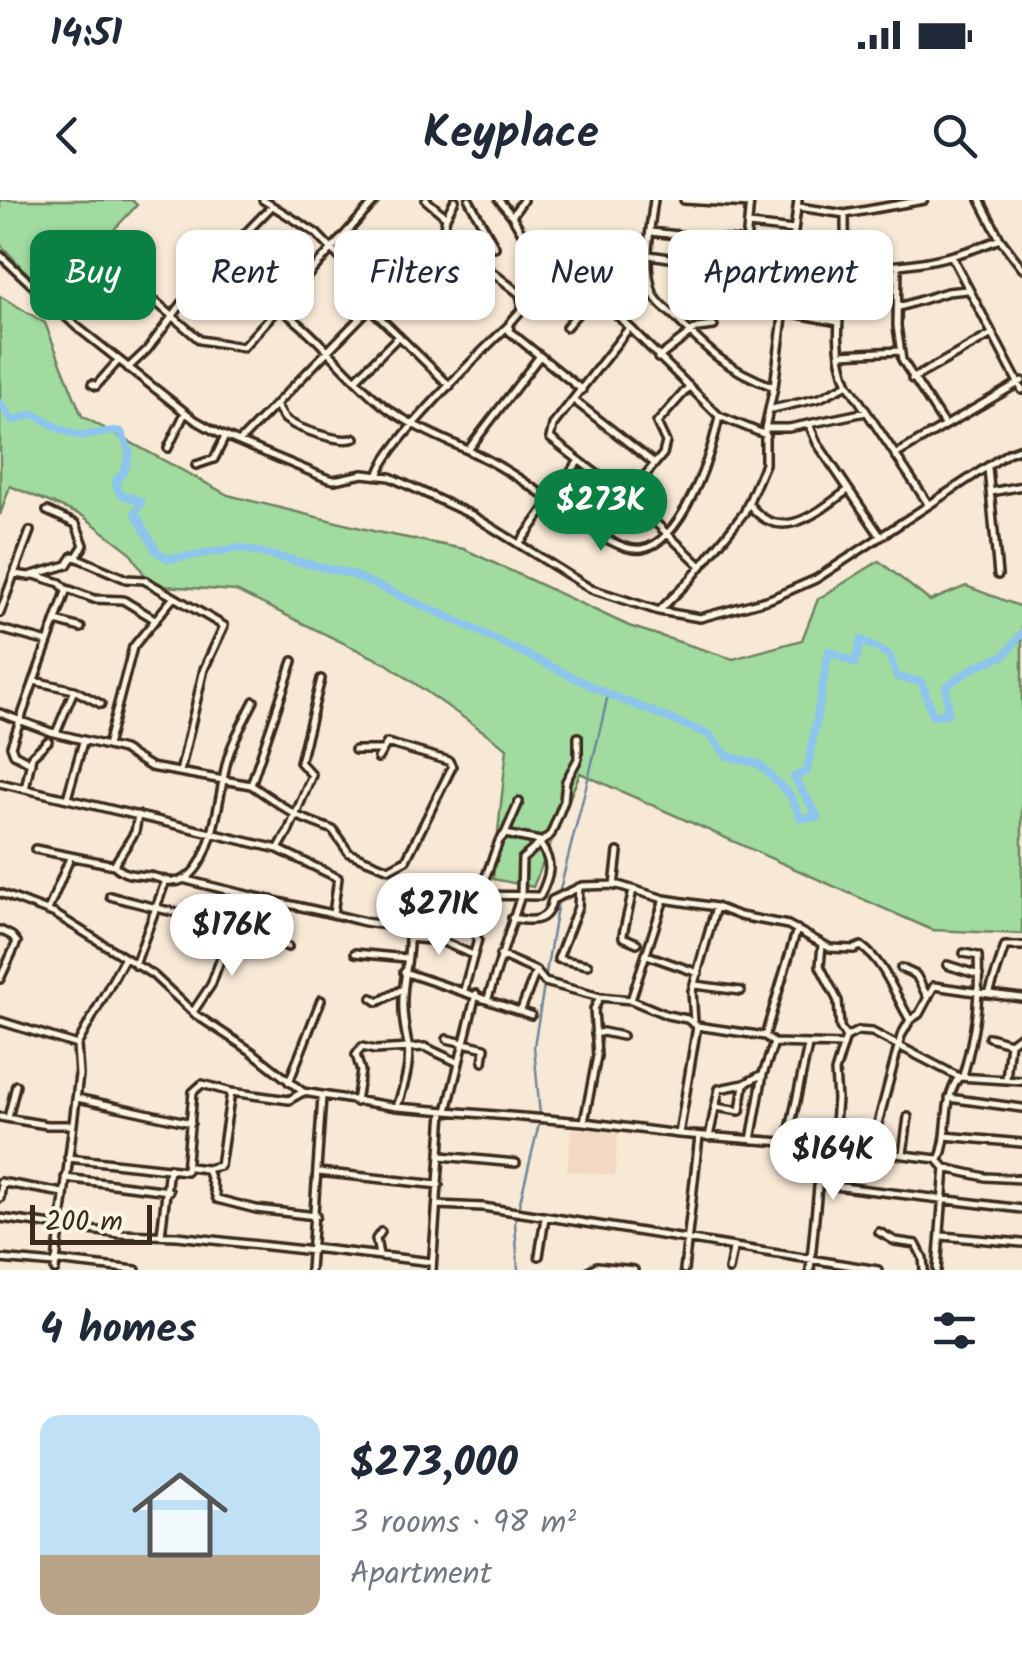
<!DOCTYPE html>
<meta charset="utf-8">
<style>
body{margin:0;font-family:Kalam,sans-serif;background:#f2f2f3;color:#1f2937;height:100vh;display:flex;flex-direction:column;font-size:38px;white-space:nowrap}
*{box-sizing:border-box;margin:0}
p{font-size:32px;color:#747a83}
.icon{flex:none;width:55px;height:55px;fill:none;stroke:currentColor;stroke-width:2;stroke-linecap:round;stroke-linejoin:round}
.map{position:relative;height:1070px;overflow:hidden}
.sheet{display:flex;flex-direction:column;background:#fff;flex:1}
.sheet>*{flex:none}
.top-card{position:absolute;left:30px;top:30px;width:962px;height:90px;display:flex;gap:20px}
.scale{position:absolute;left:30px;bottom:25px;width:122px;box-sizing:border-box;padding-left:10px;border:5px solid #3b2a1e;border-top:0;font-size:28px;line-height:35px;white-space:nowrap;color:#3b2a1e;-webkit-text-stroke:8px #fcf5e5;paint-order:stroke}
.price{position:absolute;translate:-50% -85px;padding:0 22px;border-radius:35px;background:#fff;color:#222;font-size:32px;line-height:65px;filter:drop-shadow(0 2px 5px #0008)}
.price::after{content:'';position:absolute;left:50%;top:60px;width:30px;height:22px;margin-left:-15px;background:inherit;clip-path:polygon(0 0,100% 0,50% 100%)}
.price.active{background:#0b8043;color:#fff}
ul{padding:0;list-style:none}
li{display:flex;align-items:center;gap:30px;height:250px;padding:0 40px}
li span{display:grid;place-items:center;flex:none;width:280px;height:200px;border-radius:20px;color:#555}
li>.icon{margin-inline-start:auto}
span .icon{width:120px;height:120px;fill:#fffc;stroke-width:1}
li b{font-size:42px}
h2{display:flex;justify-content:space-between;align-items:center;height:120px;padding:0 40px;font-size:42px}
.tag{padding:0 35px;border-radius:20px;background:#fff;box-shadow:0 2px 8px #0004;font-size:35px;line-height:90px}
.tag.active{background:#0b8043;color:#fff}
.status{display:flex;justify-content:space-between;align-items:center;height:70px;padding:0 50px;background:#fff;direction:ltr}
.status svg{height:28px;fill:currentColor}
header{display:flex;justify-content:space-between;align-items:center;height:130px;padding:0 40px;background:#fff;font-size:45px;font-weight:800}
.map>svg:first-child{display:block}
.built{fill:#f3d9c3}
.green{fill:#a1dba0;stroke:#6e825f;stroke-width:2.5}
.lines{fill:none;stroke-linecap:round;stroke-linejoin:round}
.stream{stroke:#6c879a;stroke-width:2.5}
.river{stroke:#8dc5ec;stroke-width:8}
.minor-casing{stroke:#3b2a1e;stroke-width:12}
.minor{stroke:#fcf5e5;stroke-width:5}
</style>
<div class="status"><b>14:51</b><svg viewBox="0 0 49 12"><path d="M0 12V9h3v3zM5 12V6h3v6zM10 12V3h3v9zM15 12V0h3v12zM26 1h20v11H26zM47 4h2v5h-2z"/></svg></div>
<header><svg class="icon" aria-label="back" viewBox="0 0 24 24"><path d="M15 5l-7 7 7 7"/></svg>Keyplace<svg class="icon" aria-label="search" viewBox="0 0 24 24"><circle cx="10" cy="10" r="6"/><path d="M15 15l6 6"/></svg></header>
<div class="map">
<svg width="1022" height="1070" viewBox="0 0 1022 1070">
<rect width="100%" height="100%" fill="#f8e8d6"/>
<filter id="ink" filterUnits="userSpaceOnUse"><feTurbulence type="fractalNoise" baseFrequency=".01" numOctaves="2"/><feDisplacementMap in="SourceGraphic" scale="20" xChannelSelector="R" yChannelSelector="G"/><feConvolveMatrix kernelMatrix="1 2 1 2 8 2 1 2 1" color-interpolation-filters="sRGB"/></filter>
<g filter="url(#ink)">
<path class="built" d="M571,928l47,5 -3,43 -48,-5z"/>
<path class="green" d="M0,0h132l5,5 -87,93 -50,-54z
M0,96l45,27 37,93 146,79 149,37 87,17 165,77 104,33 69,-19 16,-41 61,-38 51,40 36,-15 56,21v327l-90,-4 -352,-157 -47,114 -40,-8 14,-131 -120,-84 -151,-73 -85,-6 -22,-34 -46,-35 -73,-30 -10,29z"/>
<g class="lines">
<path class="stream" d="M559,694c16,-67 35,-133 49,-200
M540,916l-6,-70 24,-145
M518,1070l-3,-48 25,-102"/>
<path class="river" d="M0,203l13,18 21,-7c17,9 34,23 54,21 13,-1 19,-6 33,-3l9,21 -6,18 -8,10c2,20 12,12 25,21l-6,11 22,39 12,7 71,-11 111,26 102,45 155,75 102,41 17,21 32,8 31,31 11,23 17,-1 -24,-40 13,-6 22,-120 26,12 6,-23 28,15 8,22 25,5 11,34 15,-3 -2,-27 31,-20 28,-11 17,-22"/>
<g class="minor-casing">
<path id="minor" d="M263,0l53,33 63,65
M426,0l20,17
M469,0l26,47
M499,0l13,16 24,41
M654,0c-4,29 -11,64 -1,93 4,10 13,16 21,23 35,36 52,53 100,71
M684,0l66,4
M980,0l20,39 22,29
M799,7l46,7 79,-14
M845,14c0,19 1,38 -1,57 -4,39 -12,76 4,113l81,121
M512,16l11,-16
M748,25l46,5
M650,32l96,10
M443,33l77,61 3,14 -13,15 -1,8 73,59
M148,50l-18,22 1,6 11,12 58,50 43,7 133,-147
M0,55l77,72 118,93 25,14 106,44 8,2 29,-6 27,3 82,38 119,74 68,22 41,7 70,-19 46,-20 192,-126 14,-5
M649,55l138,20
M952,57l70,133
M844,65c54,5 106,-5 156,-26
M898,65l-1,61 5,34 43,66
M744,66l6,-66
M899,107l48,-15 20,-2
M279,108c40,27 67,68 105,98 28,21 63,34 94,49 37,18 69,43 102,66 14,11 43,31 62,28 41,-7 71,-99 77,-133
M370,108l80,78
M783,111l55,11
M566,127l29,-34 124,123 47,19
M629,128l-76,97 -3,13 87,67 63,60
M840,154l60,-3
M658,158l39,-30 17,-2
M128,168l19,-18 52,-69 73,-75
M356,179l43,-43
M912,179l80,-45
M92,184l4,2 22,-25
M575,201l79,62
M276,205c3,4 5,10 9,14 12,10 57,25 70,19
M772,209l48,-11 28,-14
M809,224l8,19 64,94
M765,228h24l77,-16
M240,241l203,-208 3,-16 9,-17
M168,248l17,-35
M468,250l71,-93
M895,255l127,-74
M196,265l18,-6 11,-22
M988,268l10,107
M379,275c2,-25 108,-129 131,-151
M991,292l31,-6
M627,297l36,-43 3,-12 -9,-19 31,-35
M749,304c31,42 69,8 99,-14
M47,311l29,13 8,21 -7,11
M520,343l58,-81
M14,374l16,-43
M35,375l25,8 6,7
M659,411l31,-31 54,-67 21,-49v-36l9,-41 24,-187
M0,413l14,-39 15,2 38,-11 6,-9 53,23 18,1 30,17
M56,421l25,7
M0,429l48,13
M34,481l33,-92 27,10 29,1 33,20
M0,513l51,19 72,18 28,17 100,18 46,31 36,14 16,23 40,16 17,-9 46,-93 -3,-6 -62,-18 -9,15
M56,533l18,-43
M107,546l26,-99 41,-50 50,29 -20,43 -24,103
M355,550h28
M31,563l-17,-9 -3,-8 23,-65 40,9 27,14
M0,583l278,66 60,29 -5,36
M251,585l42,-124
M25,589l7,-33 16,-15
M67,598l16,-56
M505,634l14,-32
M35,649l79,16 21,-33 3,-17
M278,649l10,-17 24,-57 -12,-13 21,-83
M114,665c13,12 20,9 35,11 10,1 20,8 30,5 34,-9 40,-86 47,-116 5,-22 18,-44 28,-64
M183,679c58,16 118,27 178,42 15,4 32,3 47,8 4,21 -5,48 -5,70 -1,16 2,31 5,46 3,20 -5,44 -11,62
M614,686l4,-34
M579,687l-1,20 -20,52 30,6
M633,690l-10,44v3l14,6
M0,693l55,21 98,61 43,40 55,36 52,41 94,15 187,15 95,12 143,11 115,14 8,9 -8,102
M479,695l61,1c10,-21 14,-32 0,-52
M110,696c60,17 120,26 178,51
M48,710l22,-52
M512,718c20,4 36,5 40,-18l30,-14 36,-1 46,14 52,8 24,9 48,9 42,23 24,1 7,-3c25,18 33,48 49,74
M0,730l12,6 5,6 -17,37
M409,738l32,3 32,14
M822,745l-2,21 18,35 2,26 6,10 -11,35 2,27 -4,48
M355,753l51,5
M500,755l36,16 9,11 55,15
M647,755l51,18
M135,765l31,-85
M947,765l32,10
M901,768l15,7 12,23
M404,772l127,43
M695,785l46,6
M464,790l14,-51 -12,-21 6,-19 7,-4 20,-54 6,-7 35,7
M989,794l33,4
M372,798l6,4 23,-12
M488,798l33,-103 1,-36 29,-25 13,-33 2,-20 12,-22v-22
M631,800l33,-101
M521,810l15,-39
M193,812l18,-27 22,-60
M0,821l77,24
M694,822l-2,-31 24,-84
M595,834l8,-2 19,4
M765,836l32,-107
M846,837l12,-6 14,1 87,45
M989,837l21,6
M447,839l38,9 -2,14
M963,876c12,-43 17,-75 15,-120l-14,-3
M1006,879l4,-36 12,-9
M289,882l32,-82
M77,898l114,25
M949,898l73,10
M356,902l5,-31 -5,-16 6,-8 13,3 50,-3 34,16
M715,907l25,4 4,-27
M447,911l29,-117
M0,917l47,8h24
M8,918l8,-33
M584,922l13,-66 -3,-47 6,-12 31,3 36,15 20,4 10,7 68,10 9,7 69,2
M679,934l18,-108
M945,936l77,7
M709,937l10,-48 25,-5 19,-10 11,-31
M751,940l12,-66
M787,943l21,-97
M871,950l30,-114 9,-16 9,-6 15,-28 55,8 16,-48h17
M903,954l5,-37
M441,956l75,7
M68,958l118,13 7,-79 9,-8 29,8
M939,960c12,-27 2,-58 20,-83l63,4
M190,967l16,2 14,-3 11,-74 58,8 14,-8
M945,968l40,9 37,2
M207,969l10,30 39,10 60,7
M318,972l121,13
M65,978l104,13
M0,982l63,11
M818,984l204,25
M0,998l2,-15
M437,1005l46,2 72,11 323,52
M0,1018l120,16 57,2 136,15
M879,1032l16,9 21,3 7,14 1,12
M161,1035l8,-67
M942,1036l80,7
M313,1048l119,14
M379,1055l-3,-16 5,-7
M539,1056l6,-38
M0,1059l55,5
M55,1061l81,9
M55,1070l24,-195 -2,-30 47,-86
M310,1070l12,-173
M432,1070l11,-159
M590,1070l7,-4 37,4
M684,1070l15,-134
M729,1070l4,-21
M810,1070l12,-125"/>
</g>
<use href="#minor" class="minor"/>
</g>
</g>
</svg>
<div class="scale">200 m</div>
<b class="price active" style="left:601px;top:354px">$273K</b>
<b class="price" style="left:439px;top:758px">$271K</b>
<b class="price" style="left:232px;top:779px">$176K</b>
<b class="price" style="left:833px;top:1003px">$164K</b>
<div class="top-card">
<a class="tag active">Buy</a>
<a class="tag">Rent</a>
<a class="tag">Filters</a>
<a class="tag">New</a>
<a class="tag">Apartment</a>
</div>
</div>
<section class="sheet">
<h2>4 homes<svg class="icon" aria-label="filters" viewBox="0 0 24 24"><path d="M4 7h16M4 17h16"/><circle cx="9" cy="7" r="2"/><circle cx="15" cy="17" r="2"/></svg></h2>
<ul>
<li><span style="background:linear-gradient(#bfe0f5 70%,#b9a48a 0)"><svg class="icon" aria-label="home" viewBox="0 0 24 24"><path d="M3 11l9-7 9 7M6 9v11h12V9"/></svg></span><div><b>$273,000</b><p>3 rooms · 98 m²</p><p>Apartment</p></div></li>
</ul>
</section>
